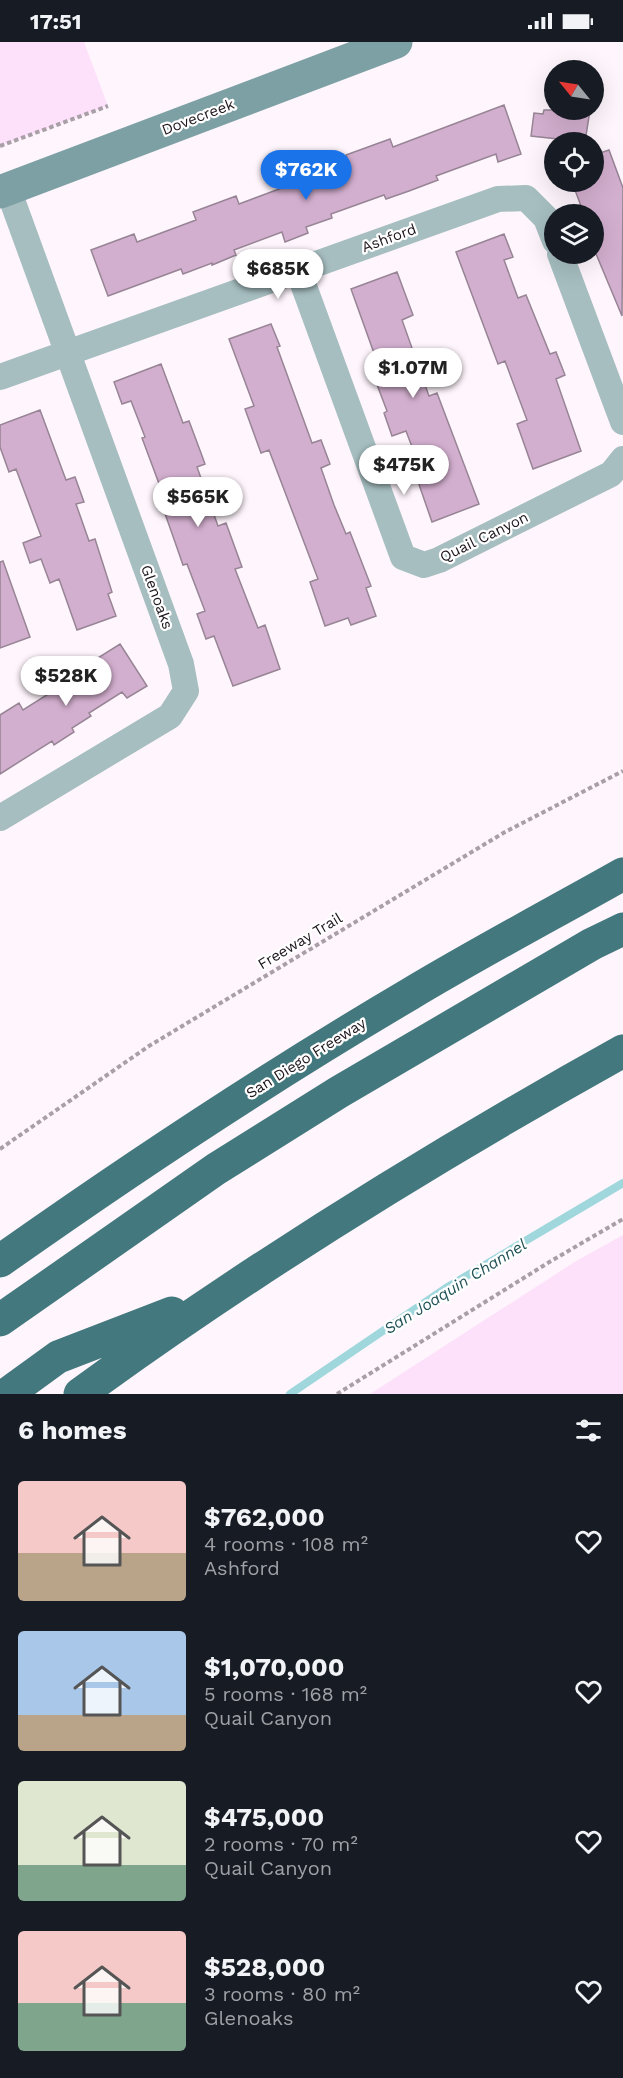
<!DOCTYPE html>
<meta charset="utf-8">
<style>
body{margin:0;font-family:"Work Sans",sans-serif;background:#20242c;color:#f1f3f6;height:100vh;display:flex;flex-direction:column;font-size:22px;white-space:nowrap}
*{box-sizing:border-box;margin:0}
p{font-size:20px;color:#9ea1a6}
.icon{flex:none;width:33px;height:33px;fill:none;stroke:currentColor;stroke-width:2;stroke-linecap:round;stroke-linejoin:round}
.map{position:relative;height:1352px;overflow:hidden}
.side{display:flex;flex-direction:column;background:#171b24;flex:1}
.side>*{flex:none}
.needle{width:39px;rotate:300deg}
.buttons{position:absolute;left:544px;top:18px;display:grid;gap:12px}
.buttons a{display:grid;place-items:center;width:60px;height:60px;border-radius:50%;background:#171b24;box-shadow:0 6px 24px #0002;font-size:30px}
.price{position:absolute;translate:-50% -51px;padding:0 14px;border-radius:21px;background:#fff;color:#222;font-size:20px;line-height:39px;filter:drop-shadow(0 2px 3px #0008)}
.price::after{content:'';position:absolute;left:50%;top:36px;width:18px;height:14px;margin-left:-9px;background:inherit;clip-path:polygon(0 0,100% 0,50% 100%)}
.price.active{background:#1a73e8;color:#fff}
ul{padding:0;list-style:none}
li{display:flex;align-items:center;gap:18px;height:150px;padding:0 18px}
li span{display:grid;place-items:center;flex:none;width:168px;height:120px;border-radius:6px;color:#555}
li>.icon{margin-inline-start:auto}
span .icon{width:72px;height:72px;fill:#fffc;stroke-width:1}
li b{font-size:26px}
h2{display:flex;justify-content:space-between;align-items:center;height:72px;padding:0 18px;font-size:26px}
.status{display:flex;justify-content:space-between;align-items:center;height:42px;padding:0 30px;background:#171b24;direction:ltr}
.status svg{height:16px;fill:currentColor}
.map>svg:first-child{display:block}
.green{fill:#fde1fa}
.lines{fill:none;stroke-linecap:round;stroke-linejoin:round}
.stream{stroke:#9fd7dd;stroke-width:8}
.building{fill:#d3afcf;stroke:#978495;stroke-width:1.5}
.path{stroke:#a9a0a7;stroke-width:4;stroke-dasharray:4.5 3;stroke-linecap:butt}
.street{stroke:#a6bec0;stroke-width:26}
.secondary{stroke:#7da0a4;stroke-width:33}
.highway{stroke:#43797e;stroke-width:33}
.labels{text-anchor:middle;stroke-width:4.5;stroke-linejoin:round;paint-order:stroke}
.street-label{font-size:15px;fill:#1d161d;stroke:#fff}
.water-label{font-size:16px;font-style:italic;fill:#205156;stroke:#fff}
</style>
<div class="status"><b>17:51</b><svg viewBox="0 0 49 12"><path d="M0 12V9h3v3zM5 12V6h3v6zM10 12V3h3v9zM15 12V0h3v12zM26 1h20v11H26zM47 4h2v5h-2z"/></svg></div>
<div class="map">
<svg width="623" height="1352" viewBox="0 0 623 1352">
<rect width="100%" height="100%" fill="#fff6fd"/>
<path class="green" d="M0,0h84l24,64 -108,40z
M623,1193v159h-253l206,-133z"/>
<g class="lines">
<path class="stream" d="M290,1352l156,-106 177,-105"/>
</g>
<path class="building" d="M504,63l17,49 -23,8 -2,-8 -60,22 2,4 -29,11 -23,8 -2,-4 -53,19 1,4 -26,9 2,6 -23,9 -3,-10 -48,18 2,5 -24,10v-2l-29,11 -2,-5 -73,27 -17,-46 43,-16 3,8 59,-22 -3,-8 43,-16 3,8 110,-41 -3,-8 44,-16 3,8z
M544,68h46l-5,32 -54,-6 3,-23 9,1z
M609,108l14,38 -1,128 -28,-67v-35h-10l-12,-32h22v-27z
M504,192l9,23 -9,3 14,38 8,-3 24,59 6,-2 9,23 -9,4 25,72 -48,18 -16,-45 10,-4 -22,-59 -7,3 -42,-112z
M397,230l16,43 -11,5 27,76 8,-3 42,111 -47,18 -18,-52 6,-2 -14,-37 -14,5 -8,-23 3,-2 -11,-29 5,-1 -8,-24 2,-1 -24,-67z
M271,282l9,22 -3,1 35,96 9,-3 9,24 -9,4 13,37 12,29 4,-2 21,54 -5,2 10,28 -25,9 -3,-7 -23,8 -15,-44 8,-3 -49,-129 -8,3 -16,-44 9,-3 -25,-67z
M161,322l22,59 6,-2 12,32 4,11 -8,3 21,59 8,-3 16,44 -7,2 23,59 7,-3 15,44 -47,17 -19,-50 -8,3 -9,-25 8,-3 -18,-47 -4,1 -8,-23 -18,-51 4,-2 -19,-51 3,-1 -14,-36 -9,3 -8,-22z
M40,368l26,70 9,-3 9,25 -8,2 13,37 6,-2 17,53 -4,2 8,22 -39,14 -18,-51 -9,4 -9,-24 -11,4 -7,-20 18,-7 -25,-67 -7,3 -9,-25v-22z
M3,519l27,76 -30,11v-86z
M120,602l27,42 -20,12 -5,-6 -33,21 2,3 -19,12 2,4 -20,13 -2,-4 -52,33v-59l19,-12 4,7 46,-29 17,-7 -4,-6z"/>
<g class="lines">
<path class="path" d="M0,104l108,-40
M0,1107l149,-103 356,-214 118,-61
M337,1352l214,-133 72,-42"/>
<path class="street" d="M560,212l63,168
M298,228l105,287 21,8 15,-5 172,-86 12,-15
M0,335l498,-178 28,-1 20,20 9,23
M0,776l170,-102 16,-25 -5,-27 -173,-475"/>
<path class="secondary" d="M0,150l396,-150"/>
<path class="highway" d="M0,1219c133,-94 269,-184 410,-267 70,-42 142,-80 213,-120
M0,1278l216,-151 123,-77 253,-148 31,-15
M7,1352l51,-37 114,-44
M80,1352c173,-126 356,-239 543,-343"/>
</g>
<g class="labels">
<g class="street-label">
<text transform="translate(198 75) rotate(-21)" y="5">Dovecreek</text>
<text transform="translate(389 196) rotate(-20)" y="5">Ashford</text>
<text transform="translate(484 495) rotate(-26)" y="5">Quail Canyon</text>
<text transform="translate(157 555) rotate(70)" y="5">Glenoaks</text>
<text transform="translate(300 899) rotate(-31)" y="5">Freeway Trail</text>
<text transform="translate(306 1016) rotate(-32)" y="5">San Diego Freeway</text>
</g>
<g class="water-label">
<text transform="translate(455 1244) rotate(-32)" y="6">San Joaquin Channel</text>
</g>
</g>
</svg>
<div class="buttons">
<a><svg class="needle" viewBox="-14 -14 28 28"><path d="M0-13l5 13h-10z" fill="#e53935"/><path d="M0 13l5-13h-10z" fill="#9ea1a6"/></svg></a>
<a><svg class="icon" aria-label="locate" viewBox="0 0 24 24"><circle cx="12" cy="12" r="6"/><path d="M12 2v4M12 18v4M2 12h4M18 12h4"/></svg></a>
<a><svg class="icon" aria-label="layers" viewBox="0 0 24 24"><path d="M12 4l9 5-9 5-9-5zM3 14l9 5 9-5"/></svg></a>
</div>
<b class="price active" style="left:306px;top:159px">$762K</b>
<b class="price" style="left:278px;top:258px">$685K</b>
<b class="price" style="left:413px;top:357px">$1.07M</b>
<b class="price" style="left:404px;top:454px">$475K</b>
<b class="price" style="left:198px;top:486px">$565K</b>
<b class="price" style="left:66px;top:665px">$528K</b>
</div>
<section class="side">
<h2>6 homes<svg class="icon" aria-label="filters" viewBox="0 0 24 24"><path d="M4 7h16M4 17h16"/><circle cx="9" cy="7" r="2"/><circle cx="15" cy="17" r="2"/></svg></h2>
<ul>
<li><span style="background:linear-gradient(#f6c9c9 60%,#b9a48a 0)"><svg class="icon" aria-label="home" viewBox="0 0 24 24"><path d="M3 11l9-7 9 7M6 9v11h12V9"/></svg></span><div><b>$762,000</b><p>4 rooms · 108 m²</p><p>Ashford</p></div><svg class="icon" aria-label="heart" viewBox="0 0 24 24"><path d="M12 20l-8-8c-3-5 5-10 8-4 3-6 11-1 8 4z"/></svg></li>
<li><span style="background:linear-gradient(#a9c7e8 70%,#b9a48a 0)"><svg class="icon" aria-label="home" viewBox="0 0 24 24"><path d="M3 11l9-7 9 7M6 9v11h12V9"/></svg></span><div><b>$1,070,000</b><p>5 rooms · 168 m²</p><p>Quail Canyon</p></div><svg class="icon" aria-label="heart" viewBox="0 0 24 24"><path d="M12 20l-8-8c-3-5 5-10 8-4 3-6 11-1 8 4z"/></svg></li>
<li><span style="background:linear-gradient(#dfe7d0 70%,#7fa58c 0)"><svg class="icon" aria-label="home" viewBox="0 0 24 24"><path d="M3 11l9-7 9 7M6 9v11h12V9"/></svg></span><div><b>$475,000</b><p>2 rooms · 70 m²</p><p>Quail Canyon</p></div><svg class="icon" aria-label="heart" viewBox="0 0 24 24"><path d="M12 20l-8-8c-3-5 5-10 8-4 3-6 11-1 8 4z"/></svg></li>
<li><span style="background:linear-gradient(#f6c9c9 60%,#7fa58c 0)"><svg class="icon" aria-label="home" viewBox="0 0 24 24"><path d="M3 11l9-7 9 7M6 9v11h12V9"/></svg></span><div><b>$528,000</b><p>3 rooms · 80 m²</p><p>Glenoaks</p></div><svg class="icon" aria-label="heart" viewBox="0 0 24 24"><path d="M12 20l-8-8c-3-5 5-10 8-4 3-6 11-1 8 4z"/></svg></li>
</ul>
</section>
